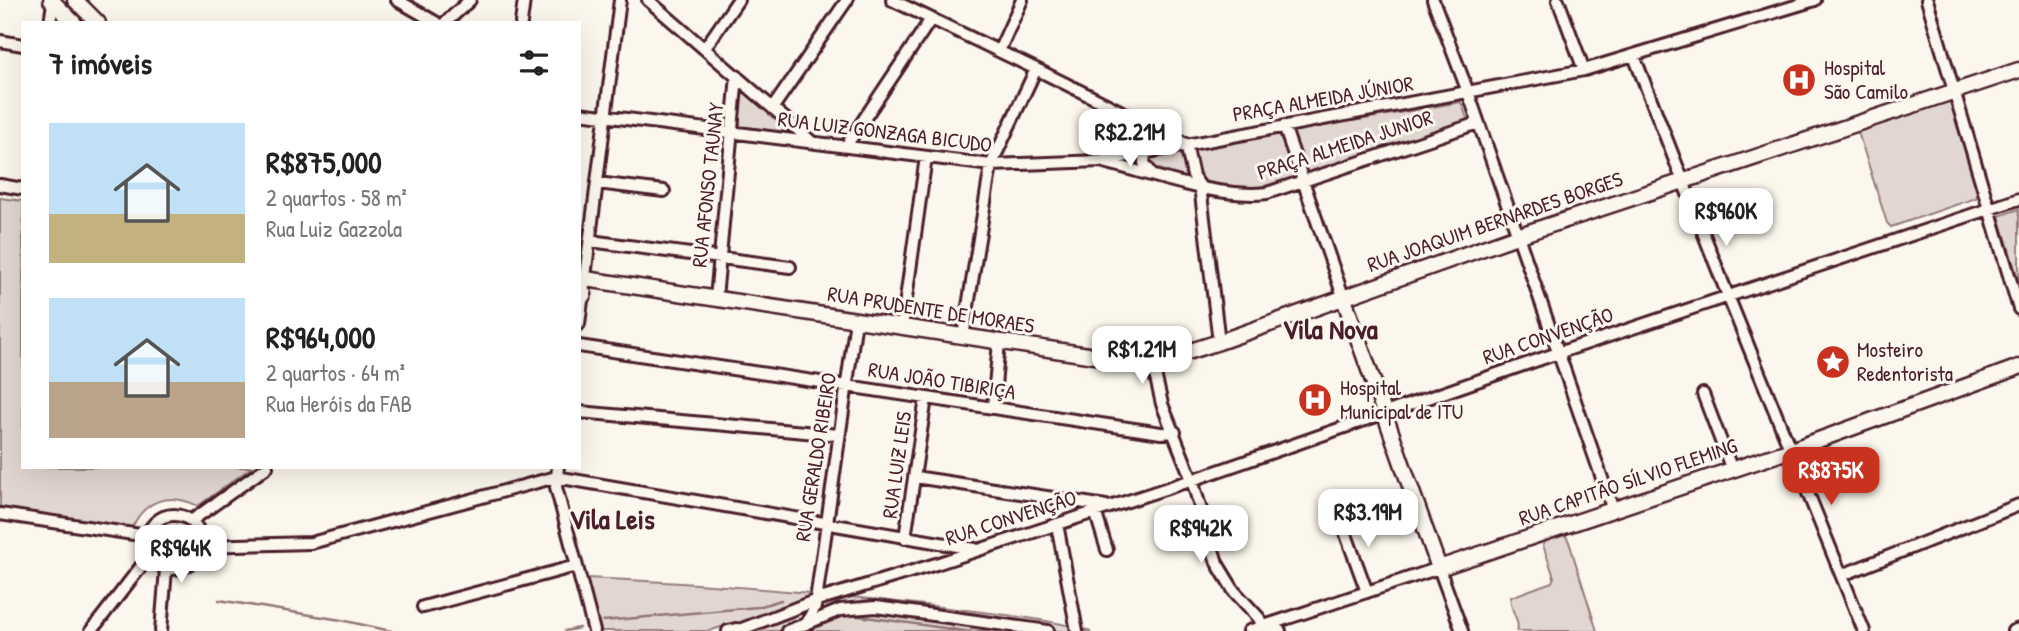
<!DOCTYPE html>
<html lang="pt">
<meta charset="utf-8">
<style>
body{margin:0;font-family:"Patrick Hand",sans-serif;background:#f6f6f6;color:#222;height:100vh;display:flex;flex-direction:column;font-size:26px;white-space:nowrap}
*{box-sizing:border-box;margin:0}
p{font-size:23px;color:#767676}
.icon{flex:none;width:38px;height:38px;fill:none;stroke:currentColor;stroke-width:2;stroke-linecap:round;stroke-linejoin:round}
.map{position:relative;flex:1;overflow:hidden}
.sheet{position:absolute;left:21px;top:21px;width:560px;height:448px;display:flex;flex-direction:column;background:#fff;border-radius:0px;box-shadow:0 7px 28px #0002}
.sheet>*{flex:none}
.price{position:absolute;translate:-50% -60px;padding:0 16px;border-radius:14px;background:#fff;color:#222;font-size:23px;line-height:46px;filter:drop-shadow(0 2px 4px #0008)}
.price::after{content:'';position:absolute;left:50%;top:42px;width:21px;height:16px;margin-left:-10px;background:inherit;clip-path:polygon(0 0,100% 0,50% 100%)}
.price.on{background:#c8321e;color:#fff}
ul{padding:0;list-style:none}
li{display:flex;align-items:center;gap:21px;height:175px;padding:0 28px}
li span{display:grid;place-items:center;flex:none;width:196px;height:140px;border-radius:0px;color:#555}
li>.icon{margin-inline-start:auto}
span .icon{width:84px;height:84px;fill:#fffc;stroke-width:1}
li b{font-size:30px}
h2{display:flex;justify-content:space-between;align-items:center;height:84px;padding:0 28px;font-size:30px}
.map>svg:first-child{display:block}
.green{fill:#e2d7d0;stroke:#967b7e;stroke-width:2}
.lines{fill:none;stroke-linecap:round;stroke-linejoin:round}
.stream{stroke:#907477;stroke-width:2.5}
.minor-casing{stroke:#4a1f2b;stroke-width:16}
.major-casing{stroke:#4a1f2b;stroke-width:19}
.minor{stroke:#fbf7ec;stroke-width:10}
.major{stroke:#fbf7ec;stroke-width:14}
.labels{text-anchor:middle;stroke-width:6;stroke-linejoin:round;paint-order:stroke}
.poi-label{font-size:21px;fill:#4a1f2b;stroke:#fbf7ec;text-anchor:start}
.street-label{font-size:21px;fill:#4a1f2b;stroke:#fbf7ec}
.district-label{font-size:28px;font-weight:bold;fill:#4a1f2b;stroke:#fbf7ec}
</style>
<div class="map">
<svg width="2019" height="631" viewBox="0 0 2019 631">
<rect width="100%" height="100%" fill="#fbf7ec"/>
<filter id="ink" filterUnits="userSpaceOnUse"><feTurbulence type="fractalNoise" baseFrequency=".0143" numOctaves="2"/><feDisplacementMap in="SourceGraphic" scale="14" xChannelSelector="R" yChannelSelector="G"/><feConvolveMatrix kernelMatrix="1 2 1 2 8 2 1 2 1" color-interpolation-filters="sRGB"/></filter>
<g filter="url(#ink)">
<path class="green" d="M743,92l6,1 37,32 -3,7 -43,-6v-29z
M1948,98l4,2 26,93 -2,5 -85,29 -4,-4 -29,-91 2,-6z
M1461,102l7,19 -203,65c-30,4 -87,-7 -114,-21l-1,-5 3,-4z
M0,198l23,3v266h229l-54,39c-28,-14 -53,-7 -66,22l-132,-21z
M2019,209v73l-20,-66z
M158 542a15 15 0 1 1 30 0a15 15 0 1 1-30 0Z
M1562,535l4,1 3,6 28,89h-80c4,-12 -9,-22 -6,-34l41,-15 2,-5 -11,-32 4,-5z
M586,578c116,5 231,14 347,28 53,7 107,11 158,25h-354l-4,-8 -24,8h-108z"/>
<g class="lines">
<path class="stream" d="M219,600l122,20 50,11
M845,614l120,17
M603,621l155,-14 23,-7
M565,631l14,-3"/>
<g class="minor-casing">
<path id="minor" d="M397,0l40,23
M648,0l164,142
M892,0l144,69 150,75
M1433,0l35,92 145,418
M1558,0l26,70
M1927,0l92,309
M50,23l3,-20
M445,23l25,-23
M521,23l3,-23
M0,41l23,4
M705,48l33,-48
M999,51l23,-51
M1634,56l94,240 136,335
M774,106l73,-106
M579,113l412,52 110,-4 483,-91 231,-70
M1148,125l-4,38 8,11
M1284,126l59,170
M1186,144l7,32 7,10 19,156
M846,146l85,-127
M1104,162c48,12 114,37 163,31l211,-70
M597,183l67,8
M0,185l23,4
M590,241l200,26
M716,298l21,-222
M579,324l41,-324
M902,327l24,-170
M963,337l28,-172 45,-96
M579,346l582,87 14,-1
M1152,361l10,43 30,76 25,83 17,28 25,27 3,8
M1703,394l29,76
M993,408l6,-66
M579,412l260,23
M558,467l-2,20 38,144
M915,477l191,29
M1095,511l12,39
M0,514l147,22
M147 542a27 27 0 1 1 54 0a27 27 0 1 1-54 0Z
M1340,518l27,74
M191,521l76,-54
M1057,524l20,107
M905,538l21,-140
M201,546l110,-3 245,-66 419,72
M1842,575l177,-70
M423,607l153,-41
M806,624l34,-14 36,-3 172,24
M1262,626l18,5
M742,629l75,-29 119,-36 256,-84 366,-127 461,-154
M91,631l59,-76
M161,631l5,-62
M728,631l8,-2 9,2
M787,631l19,-7 9,-17 41,-287
M1249,631l190,-63 23,63
M2013,631l6,-2"/>
</g>
<g class="major-casing">
<path id="major" d="M51,0l23,23
M75,0l23,23
M579,278l562,85 21,-3 57,-18 298,-106 502,-166
M1343,296l96,272 352,-118 228,-83
M579,301l5,-7"/>
</g>
<use href="#minor" class="minor"/>
<use href="#major" class="major"/>
</g>
</g>
<defs>
<g id="hospital-disc" transform="scale(1.75)"><circle r="9.5" fill="#c8321e" stroke="#fbf7ec"/><path d="M-5-5h3v3.5h4V-5h3V5h-3V1.5h-4V5h-3Z" fill="#fff"/></g>
<g id="sight-disc" transform="scale(1.75)"><circle r="9.5" fill="#c8321e" stroke="#fbf7ec"/><path d="M0-6L1.8-2.2L6-1.7L2.9 1.2L3.7 5.4L0 3.3L-3.7 5.4L-2.9 1.2L-6-1.7L-1.8-2.2Z" fill="#fff"/></g>
</defs>
<g fill-rule="evenodd">
<use href="#hospital-disc" x="1799" y="80"/>
<use href="#sight-disc" x="1833" y="362"/>
<use href="#hospital-disc" x="1315" y="400"/>
</g>
<g class="labels">
<g class="poi-label">
<text x="1824" y="75">Hospital<tspan x="1824" dy="24">São Camilo</tspan></text>
<text x="1857" y="357">Mosteiro<tspan x="1857" dy="24">Redentorista</tspan></text>
<text x="1340" y="395">Hospital<tspan x="1340" dy="24">Municipal de ITU</tspan></text>
</g>
<g class="street-label">
<text transform="translate(1323 99) rotate(-10)" y="7">PRAÇA ALMEIDA JÚNIOR</text>
<text transform="translate(885 132) rotate(7)" y="7">RUA LUIZ GONZAGA BICUDO</text>
<text transform="translate(1345 145) rotate(-18)" y="7">PRAÇA ALMEIDA JUNIOR</text>
<text transform="translate(708 185) rotate(-84)" y="7">RUA AFONSO TAUNAY</text>
<text transform="translate(1495 222) rotate(-19)" y="7">RUA JOAQUIM BERNARDES BORGES</text>
<text transform="translate(931 310) rotate(9)" y="7">RUA PRUDENTE DE MORAES</text>
<text transform="translate(1548 336) rotate(-19)" y="7">RUA CONVENÇÃO</text>
<text transform="translate(942 381) rotate(9)" y="7">RUA JOÃO TIBIRIÇA</text>
<text transform="translate(816 457) rotate(-81)" y="7">RUA GERALDO RIBEIRO</text>
<text transform="translate(897 465) rotate(-82)" y="7">RUA LUIZ LEIS</text>
<text transform="translate(1628 482) rotate(-19)" y="7">RUA CAPITÃO SÍLVIO FLEMING</text>
<text transform="translate(1011 518) rotate(-18)" y="7">RUA CONVENÇÃO</text>
</g>
<g class="district-label">
<text x="1330" y="339">Vila Nova</text>
<text x="612" y="529">Vila Leis</text>
</g>
</g>
</svg>
<b class="price" style="left:1130px;top:169px">R$2.21M</b>
<b class="price" style="left:1726px;top:248px">R$960K</b>
<b class="price" style="left:1142px;top:386px">R$1.21M</b>
<b class="price on" style="left:1831px;top:507px">R$875K</b>
<b class="price" style="left:1368px;top:549px">R$3.19M</b>
<b class="price" style="left:1201px;top:565px">R$942K</b>
<b class="price" style="left:181px;top:585px">R$964K</b>
<section class="sheet">
<h2>7 imóveis<svg class="icon" aria-label="filters" viewBox="0 0 24 24"><path d="M4 7h16M4 17h16"/><circle cx="9" cy="7" r="2"/><circle cx="15" cy="17" r="2"/></svg></h2>
<ul>
<li><span style="background:linear-gradient(#bfe0f5 65%,#c2b280 0)"><svg class="icon" aria-label="home" viewBox="0 0 24 24"><path d="M3 11l9-7 9 7M6 9v11h12V9"/></svg></span><div><b>R$875,000</b><p>2 quartos · 58 m²</p><p>Rua Luiz Gazzola</p></div></li>
<li><span style="background:linear-gradient(#bfe0f5 60%,#b9a48a 0)"><svg class="icon" aria-label="home" viewBox="0 0 24 24"><path d="M3 11l9-7 9 7M6 9v11h12V9"/></svg></span><div><b>R$964,000</b><p>2 quartos · 64 m²</p><p>Rua Heróis da FAB</p></div></li>
</ul>
</section>
</div>
